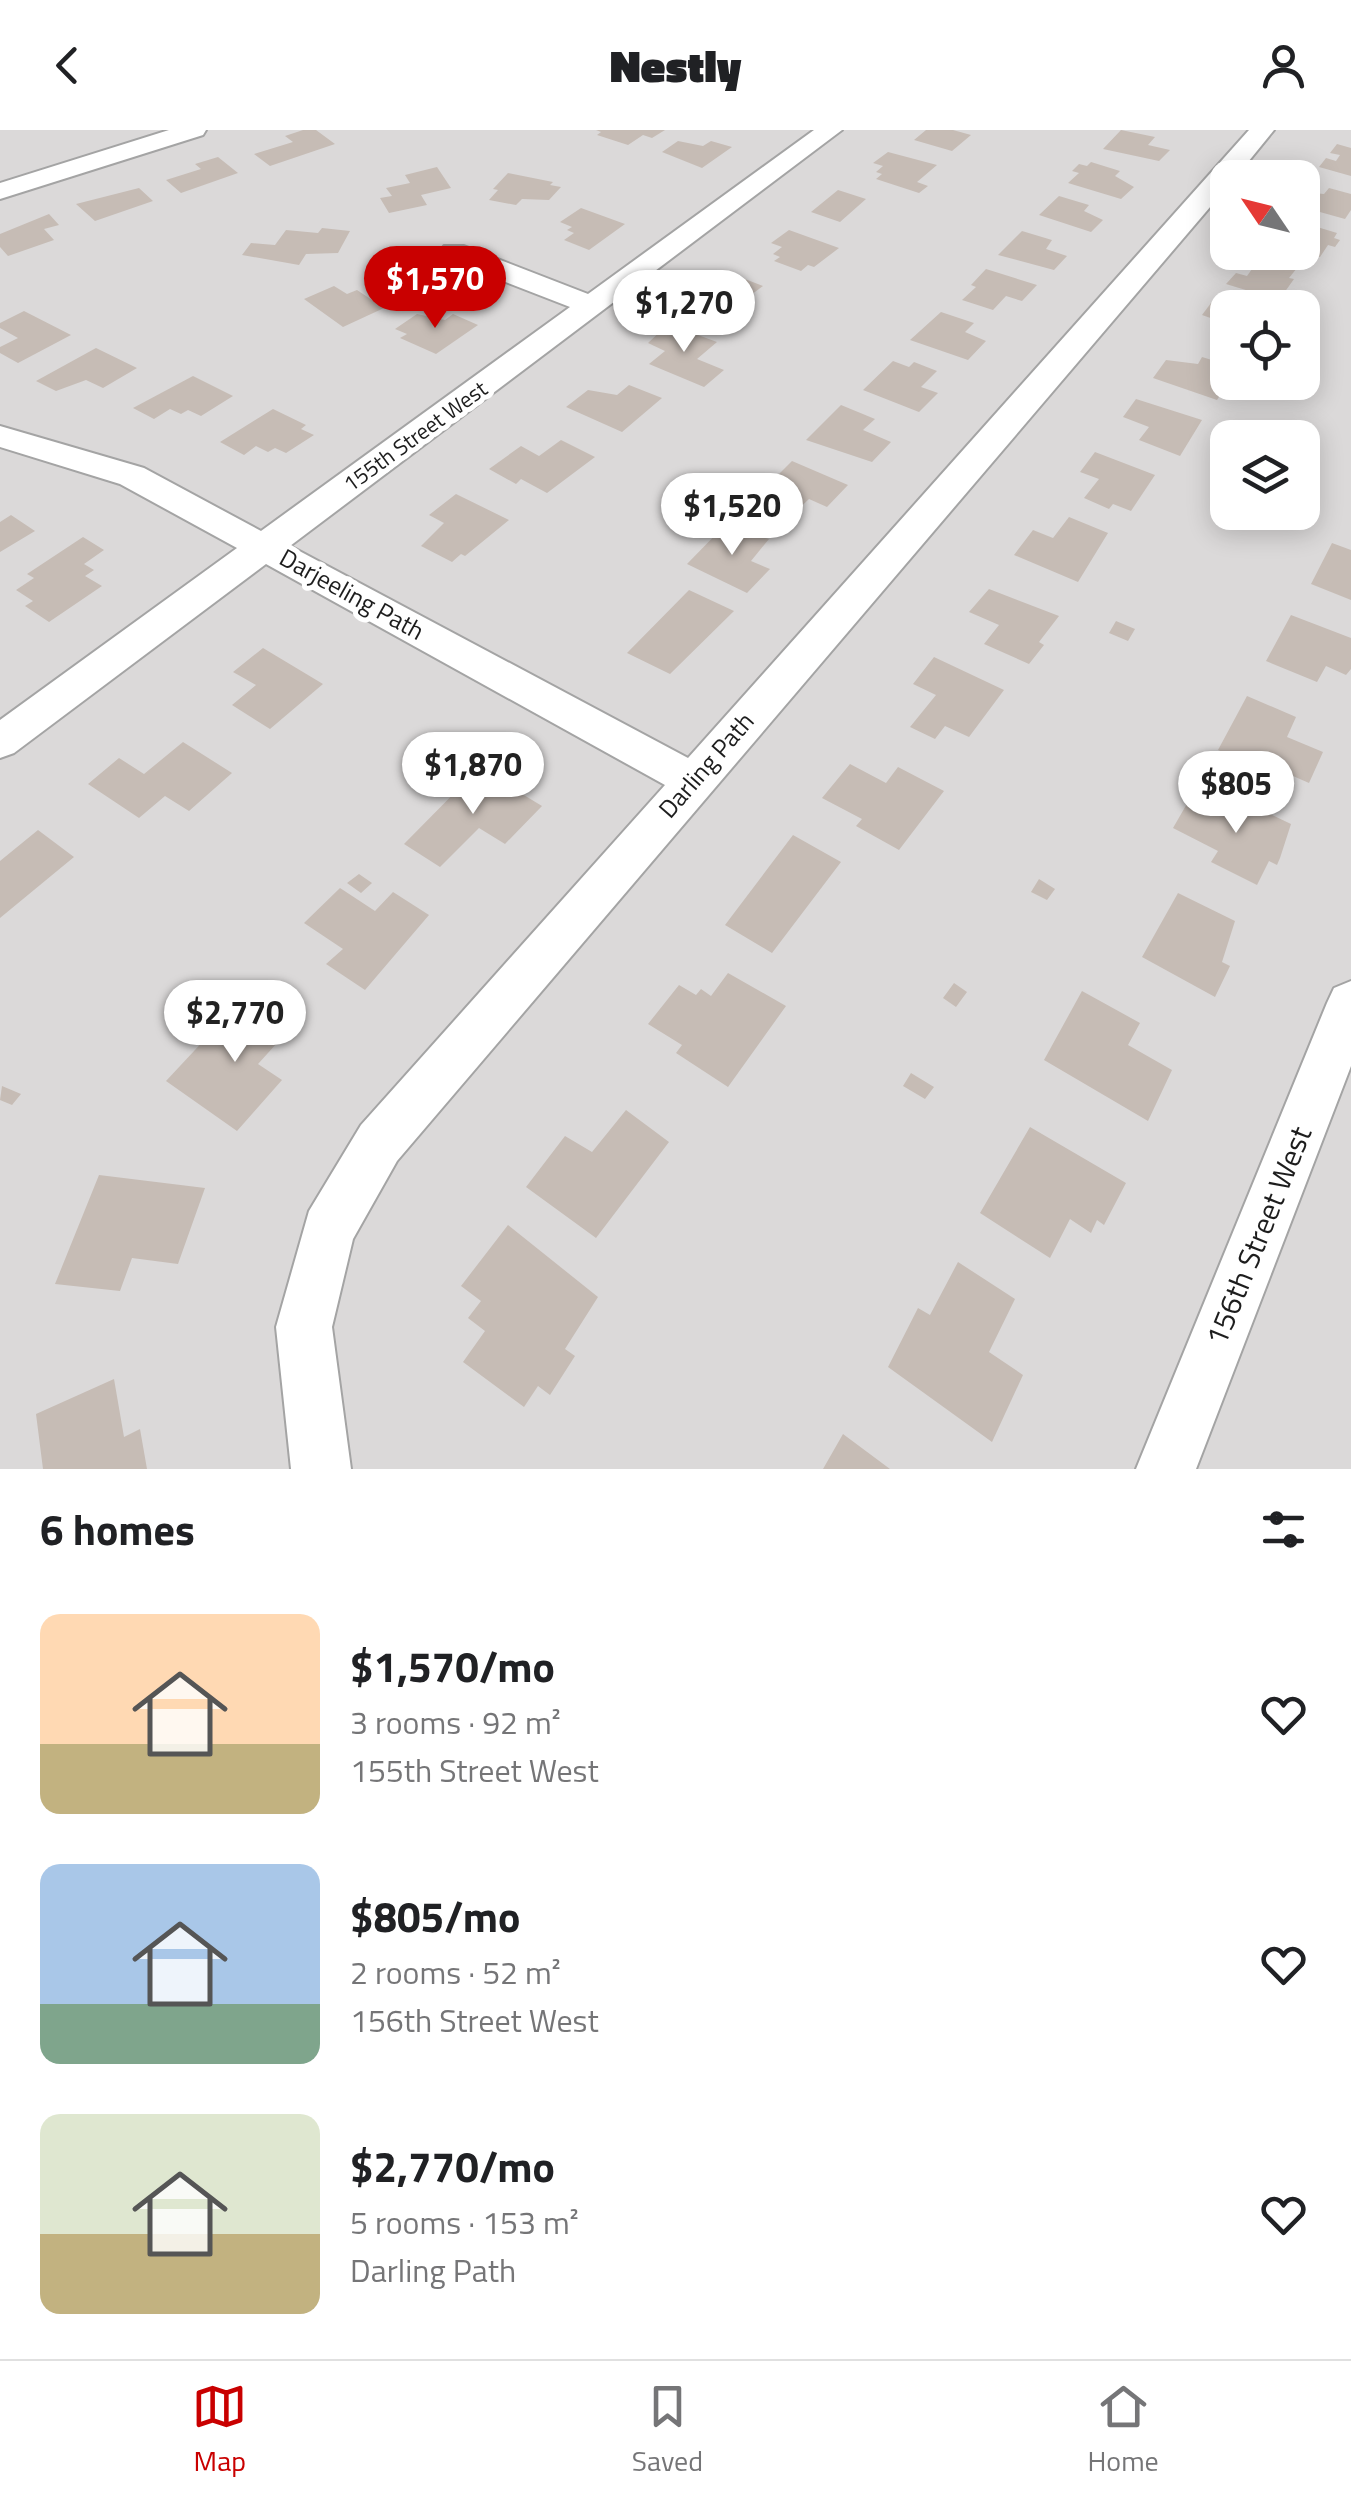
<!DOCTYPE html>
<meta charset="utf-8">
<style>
body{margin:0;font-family:"Titillium Web",sans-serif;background:#f6f6f6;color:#202124;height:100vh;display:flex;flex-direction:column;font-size:38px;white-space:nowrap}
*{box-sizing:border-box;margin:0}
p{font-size:32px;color:#757577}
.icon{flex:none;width:55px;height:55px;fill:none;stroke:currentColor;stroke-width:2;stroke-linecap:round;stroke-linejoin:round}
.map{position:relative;height:1339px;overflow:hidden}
.panel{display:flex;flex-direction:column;background:#fff;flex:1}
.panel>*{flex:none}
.needle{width:65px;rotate:305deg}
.tools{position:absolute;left:1210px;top:30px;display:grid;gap:20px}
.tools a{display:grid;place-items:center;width:110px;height:110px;border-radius:20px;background:#fff;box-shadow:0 5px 25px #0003;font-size:50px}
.price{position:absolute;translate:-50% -85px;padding:0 22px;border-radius:35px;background:#fff;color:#222;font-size:32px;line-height:65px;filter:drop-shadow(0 2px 5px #0008)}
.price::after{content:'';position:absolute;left:50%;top:60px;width:30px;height:22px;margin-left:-15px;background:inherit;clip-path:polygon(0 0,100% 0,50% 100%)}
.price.active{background:#c90000;color:#fff}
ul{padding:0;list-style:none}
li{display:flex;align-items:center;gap:30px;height:250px;padding:0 40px}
li span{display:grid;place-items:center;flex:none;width:280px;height:200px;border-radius:20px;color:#555}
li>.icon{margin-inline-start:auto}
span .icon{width:120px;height:120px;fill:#fffc;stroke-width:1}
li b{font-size:42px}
h2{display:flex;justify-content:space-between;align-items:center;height:120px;padding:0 40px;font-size:42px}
header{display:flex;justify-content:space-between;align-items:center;height:130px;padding:0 40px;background:#fff;font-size:45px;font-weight:800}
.menu{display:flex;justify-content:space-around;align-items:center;height:140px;border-top:2px solid #e0e0e0;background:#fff;font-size:28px;color:#757577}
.menu a{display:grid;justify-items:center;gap:5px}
.menu .active{color:#c90000}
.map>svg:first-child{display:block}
.residential{fill:#dbd9d9;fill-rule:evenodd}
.building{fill:#c6bcb5}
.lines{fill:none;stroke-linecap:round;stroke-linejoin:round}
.minor-casing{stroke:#a4a4a4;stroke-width:4}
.minor{fill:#fff;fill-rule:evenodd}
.labels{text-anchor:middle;stroke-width:10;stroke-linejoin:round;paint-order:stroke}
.far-street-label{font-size:22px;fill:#1d1d1d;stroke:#fff}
.street-label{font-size:25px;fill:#1d1d1d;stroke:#fff}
.near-street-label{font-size:30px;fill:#1d1d1d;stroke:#fff}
</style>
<header><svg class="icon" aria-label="back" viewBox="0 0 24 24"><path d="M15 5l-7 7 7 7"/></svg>Nestly<svg class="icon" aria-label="person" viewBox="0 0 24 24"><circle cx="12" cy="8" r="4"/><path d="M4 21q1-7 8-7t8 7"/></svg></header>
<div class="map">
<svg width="1351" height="1339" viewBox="0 0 1351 1339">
<rect width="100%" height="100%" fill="#eeeae2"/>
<path class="residential" d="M0,0h1351v1339h-1351zM1228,48h74v74h-74zM1228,178h74v74h-74zM1228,308h74v74h-74z"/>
<path class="building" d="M303,0h13l19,14 -65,22 -16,-12 39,-12 -8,-6z
M596,0h69l-13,8 -9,-3 -15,10 -31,-10 4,-3z
M926,0h27l18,5 -19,16 -38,-11z
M1121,0l34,7 -7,8 22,5 -11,11 -56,-12z
M678,11l25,5 8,-5 21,6 -30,21 -40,-16z
M1337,14l14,4v28l-32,-9 7,-9 10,3 4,-6 -10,-2z
M888,22l49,13 -20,17 11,4 -9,7 -43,-14 6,-5 -6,-2 7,-6 -10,-3z
M218,27l20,16 -57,20 -15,-13 35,-11 -6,-5z
M1091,32l29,9 -5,5 19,11 -13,12 -53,-16 11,-10 -7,-2 7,-7 8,2z
M437,37l14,21 -30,7 6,10 -38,8 -9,-15 12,-2 -6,-8 24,-5 -5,-8z
M508,43l45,9 -3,3 11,2 -12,13 -27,-1 -6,6 -27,-5 9,-10 -5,-1z
M139,58l14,13 -58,20 -19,-17z
M1329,58l22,6v16l-6,9 -43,-12v-15l22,2z
M838,60l28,9 -26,23 -29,-10z
M1059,66l30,9 -5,6 19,9 -12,12 -52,-17z
M581,78l44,16 -36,26 -25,-10 10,-7 -7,-3 5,-3 -12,-5z
M49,84l10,11 -15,4 10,11 -46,16 -8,-9v-13z
M1304,93l33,10 -3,5 6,2 -5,7 -7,-2 -8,12 -18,-5z
M322,98l28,3 -12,22 -32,1 -7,11 -57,-10 9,-12 24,2 11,-15 32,3z
M789,100l50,18 -25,19 -6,-2 -7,6 -27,-10 6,-4 -7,-3 9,-7 -11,-4z
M1022,101l30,9 -6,9 21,7 -13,14 -56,-15z
M1250,123l47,15 -8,10 5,1 -15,21 -53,-16 10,-11 11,3 5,-7 -11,-4z
M986,139l51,16 -15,16 -16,-5 -13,14 -31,-10 14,-13 -5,-2z
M732,144l31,12 -35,26 -32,-12z
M334,156l13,8 10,-4 27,18 -41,19 -39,-28z
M1214,169l22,8 -8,1v31l-16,-5 10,-12 -20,-7z
M24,181l47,24 -53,28 -18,-10v-6l18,-9 -18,-10v-5z
M941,182l33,11 -9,9 21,9 -18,19 -58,-20z
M417,184l28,6 8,-6 25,11 -42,29 -36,-16 7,-4 -12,-5z
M668,194l49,18 -20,17 27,11 -20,17 -55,-23 16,-13 -17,-8z
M96,218l41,20 -34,20 -17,-8 -30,11 -20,-10z
M1202,227l26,8v17h13l-4,6 -10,-3 -10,15 -64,-22 13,-18 32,4z
M893,231l16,6 5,-5 23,9 -16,16 17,6 -19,19 -56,-22z
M193,246l40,20 -32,20 -13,-6 -7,4 -11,-5 -16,10 -21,-11z
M629,255l33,13 -40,34 -56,-25 22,-17 29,5z
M1136,269l66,21 -22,36 -41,-16 10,-13 -26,-10z
M841,275l34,14 -12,11 28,12 -19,20 -66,-22z
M273,279l33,16 -5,4 13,6 -28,18 -11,-5 -7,4 -12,-6 -12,9 -24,-13z
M561,310l34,17 -48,36 -26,-14 -5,5 -27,-15 32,-23 18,10z
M1095,322l60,23 -24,36 -18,-7 -4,5 -25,-11 15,-19 -19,-7z
M792,331l56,24 -21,22 -18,-8 -21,20 -30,-14 19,-19 -7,-3z
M456,364l53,26 -44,36 -4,-2 -9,8 -31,-16 23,-23 -15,-8z
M11,385l24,16 -35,21v-30z
M1069,387l39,16 -30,49 -64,-27 19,-25 20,8z
M725,395l44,14 -18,22 19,8 -23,24 -60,-29z
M83,407l21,13 -20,14 10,6 -9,6 17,10 -53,36 -24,-16 8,-5 -17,-11 18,-12 -7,-4z
M1332,413l19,7v50l-40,-16z
M989,459l70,27 -20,26 5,3 -15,19 -45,-20 15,-19 -30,-13z
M689,460l45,21 -64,63 -43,-21z
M1291,485l60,23v31l-5,6 -20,-9 -9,16 -51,-21z
M1116,491l19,8 -7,12 -19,-8z
M263,518l60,36 -53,45 -38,-24 24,-20 -23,-13z
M934,527l70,33 -35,47 -24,-11 -10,13 -25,-12 26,-32 -23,-11z
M1247,566l49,21 -9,20 36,15 -14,31 -41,-18 -2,6 -48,-21z
M183,612l49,31 -43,38 -24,-15 -26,22 -51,-34 31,-26 25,16z
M850,634l36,19 12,-16 46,24 -45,59 -43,-24 6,-7 -40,-21z
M479,638l63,38 -37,38 -26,-16 -39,39 -36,-23z
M1192,665l46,22 7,-15 46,22 -11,34 -3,7 -8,-4 -12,24 -46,-23 7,-11 -45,-23z
M38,700l36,27 -74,61v-57z
M793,705l48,27 -69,91 -47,-28z
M359,744l13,9 -11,10 -14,-10z
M1039,749l16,10 -8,11 -16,-8z
M340,758l35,23 18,-19 36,23 -64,75 -39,-26 17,-15 -39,-26z
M1178,763l57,28 -13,41 8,4 -15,31 -73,-40z
M728,843l58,33 -58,81 -52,-34 6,-8 -34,-21 31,-39 17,10 5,-6 10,7z
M954,853l13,9 -11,15 -13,-9z
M1082,861l58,32 -12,22 44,25 -24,51 -104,-61z
M257,865l40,26 -39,43 24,16 -45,51 -71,-50 42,-45 6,5z
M911,943l23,14 -9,12 -22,-13z
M2,956l19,8 -9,11 -12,-5z
M626,980l43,32 -73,96 -70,-51 39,-51 27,16z
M1030,997l96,56 -22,42 -7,-5 -6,13 -21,-14 -20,39 -70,-45z
M99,1045l106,13 -27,76 -46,-6 -12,33 -65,-7z
M508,1095l90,72 -33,52 10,7 -25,39 -12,-9 -14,21 -61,-45 22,-31 -17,-13 13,-17 -20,-15z
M958,1132l57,37 -26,53 34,23 -31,67 -104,-75 30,-59 12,7z
M114,1249l10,58 16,-8 7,40h-104l-7,-55z
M843,1304l47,35h-67z"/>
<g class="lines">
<g class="minor-casing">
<path id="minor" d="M169,0h37l-3,5 -203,64v-16z
M814,0h28l-552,416 398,212 561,-628h25l-39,48h-7v8l-831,975 -44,78 -21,88 19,142h-60l-15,-142 33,-116 52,-86 304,-340 -399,-221 -252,189 -14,5v-38l237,-172 -117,-64 -120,-37v-21l144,42 117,63 309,-224 -126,-49 -4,-6 4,-6h20l124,48z
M1351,851v85l-155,403h-60l191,-466 7,-15z"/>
</g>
<use href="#minor" class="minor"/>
</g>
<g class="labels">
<g class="far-street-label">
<text transform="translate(415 306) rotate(-36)" y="8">155th Street West</text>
</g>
<g class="street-label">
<text transform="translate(352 464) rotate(29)" y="9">Darjeeling Path</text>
<text transform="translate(706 635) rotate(-49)" y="9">Darling Path</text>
</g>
<g class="near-street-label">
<text transform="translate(1259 1106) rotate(-68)" y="10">156th Street West</text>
</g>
</g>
</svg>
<div class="tools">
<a><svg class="needle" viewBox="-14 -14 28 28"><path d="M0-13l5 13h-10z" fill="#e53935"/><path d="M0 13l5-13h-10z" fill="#757577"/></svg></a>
<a><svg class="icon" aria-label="locate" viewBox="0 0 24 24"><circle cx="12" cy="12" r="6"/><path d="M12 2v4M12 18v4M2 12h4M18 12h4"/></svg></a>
<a><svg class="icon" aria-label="layers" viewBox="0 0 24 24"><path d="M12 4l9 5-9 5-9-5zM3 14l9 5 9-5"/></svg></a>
</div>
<b class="price active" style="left:435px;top:201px">$1,570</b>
<b class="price" style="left:684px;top:225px">$1,270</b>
<b class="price" style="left:732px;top:428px">$1,520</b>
<b class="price" style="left:473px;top:687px">$1,870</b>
<b class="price" style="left:1236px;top:706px">$805</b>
<b class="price" style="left:235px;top:935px">$2,770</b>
</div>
<section class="panel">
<h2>6 homes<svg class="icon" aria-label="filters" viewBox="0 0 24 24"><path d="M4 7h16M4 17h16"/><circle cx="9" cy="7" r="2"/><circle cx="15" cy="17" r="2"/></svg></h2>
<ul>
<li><span style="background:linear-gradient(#ffd9b3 65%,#c2b280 0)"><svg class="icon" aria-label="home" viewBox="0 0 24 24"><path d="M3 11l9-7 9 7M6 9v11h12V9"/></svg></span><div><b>$1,570/mo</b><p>3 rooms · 92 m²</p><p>155th Street West</p></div><svg class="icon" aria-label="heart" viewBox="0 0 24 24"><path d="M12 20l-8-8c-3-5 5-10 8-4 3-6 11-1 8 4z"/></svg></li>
<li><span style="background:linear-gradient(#a9c7e8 70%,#7fa58c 0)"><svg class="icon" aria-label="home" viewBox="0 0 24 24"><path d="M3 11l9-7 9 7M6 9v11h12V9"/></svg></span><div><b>$805/mo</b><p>2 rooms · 52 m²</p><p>156th Street West</p></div><svg class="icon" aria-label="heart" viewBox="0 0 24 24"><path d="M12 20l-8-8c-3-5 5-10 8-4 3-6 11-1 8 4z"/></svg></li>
<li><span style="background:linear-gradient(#dfe7d0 60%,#c2b280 0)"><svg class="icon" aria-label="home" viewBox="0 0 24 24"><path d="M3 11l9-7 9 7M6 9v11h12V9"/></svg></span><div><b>$2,770/mo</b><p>5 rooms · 153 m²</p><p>Darling Path</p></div><svg class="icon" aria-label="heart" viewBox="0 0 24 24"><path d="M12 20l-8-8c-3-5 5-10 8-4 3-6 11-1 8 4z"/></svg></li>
</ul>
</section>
<nav class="menu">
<a class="active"><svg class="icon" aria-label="map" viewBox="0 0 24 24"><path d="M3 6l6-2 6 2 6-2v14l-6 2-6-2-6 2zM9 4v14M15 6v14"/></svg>Map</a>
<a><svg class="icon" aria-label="saved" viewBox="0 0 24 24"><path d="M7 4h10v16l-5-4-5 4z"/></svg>Saved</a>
<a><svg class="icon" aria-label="home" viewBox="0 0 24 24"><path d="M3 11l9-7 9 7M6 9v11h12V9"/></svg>Home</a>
</nav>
